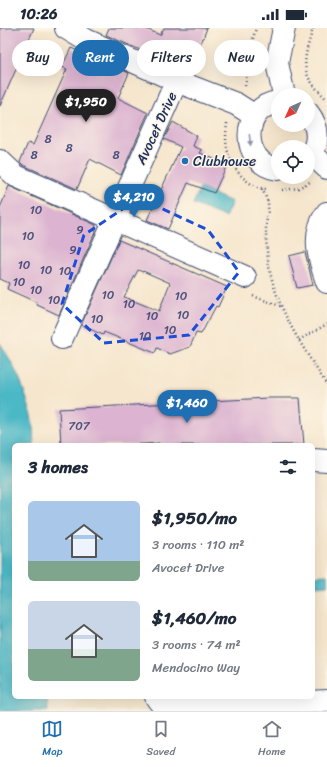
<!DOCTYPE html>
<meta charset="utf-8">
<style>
body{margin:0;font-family:Sriracha,sans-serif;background:#f2f2f3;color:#1f2937;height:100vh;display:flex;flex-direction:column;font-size:15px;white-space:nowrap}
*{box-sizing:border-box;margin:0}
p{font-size:13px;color:#747a83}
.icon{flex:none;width:22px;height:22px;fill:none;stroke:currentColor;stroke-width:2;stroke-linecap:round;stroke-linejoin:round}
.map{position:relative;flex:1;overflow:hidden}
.details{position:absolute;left:12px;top:415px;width:303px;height:256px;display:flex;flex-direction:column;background:#fff;border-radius:6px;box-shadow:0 4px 16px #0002}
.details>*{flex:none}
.guide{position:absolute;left:12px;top:12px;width:303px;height:36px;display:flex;gap:8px}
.needle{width:26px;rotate:225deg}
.buttons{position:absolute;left:271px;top:60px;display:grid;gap:8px}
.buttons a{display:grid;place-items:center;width:44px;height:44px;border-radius:50%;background:#fff;box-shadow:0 4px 16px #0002;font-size:20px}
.price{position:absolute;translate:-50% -34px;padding:0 9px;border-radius:14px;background:#1f6fb2;color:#fff;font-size:13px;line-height:26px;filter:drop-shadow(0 1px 2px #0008)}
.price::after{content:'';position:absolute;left:50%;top:24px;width:12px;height:9px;margin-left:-6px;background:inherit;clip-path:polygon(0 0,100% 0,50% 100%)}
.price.on{background:#222;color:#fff}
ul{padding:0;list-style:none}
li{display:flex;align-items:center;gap:12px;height:100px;padding:0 16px}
li span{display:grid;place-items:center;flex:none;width:112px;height:80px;border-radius:6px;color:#555}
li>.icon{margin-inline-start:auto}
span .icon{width:48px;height:48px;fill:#fffc;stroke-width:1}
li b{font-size:17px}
h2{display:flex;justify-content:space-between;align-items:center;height:48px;padding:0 16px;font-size:17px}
.pill{padding:0 14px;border-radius:18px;background:#fff;box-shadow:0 4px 16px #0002;font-size:14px;line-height:36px}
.pill.on{background:#1f6fb2;color:#fff}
.status{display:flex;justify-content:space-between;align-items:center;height:28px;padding:0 20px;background:#fff;direction:ltr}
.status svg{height:11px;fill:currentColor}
.tab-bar{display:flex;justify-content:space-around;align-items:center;height:56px;border-top:1px solid #e0e1e3;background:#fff;font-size:11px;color:#747a83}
.tab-bar a{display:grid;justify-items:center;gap:2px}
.tab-bar .on{color:#1f6fb2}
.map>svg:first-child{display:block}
.water{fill:#4bb8c6;stroke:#337492}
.building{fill:#dcb3d0;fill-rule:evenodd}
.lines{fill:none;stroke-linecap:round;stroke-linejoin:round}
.minor-casing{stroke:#3c4a6f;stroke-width:24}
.path{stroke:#3c4a6f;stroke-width:2.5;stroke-dasharray:1 3;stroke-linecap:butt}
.minor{stroke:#fff;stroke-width:22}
.oneway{fill:#8d97ae}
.marked{fill:none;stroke:#1d4ed8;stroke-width:3;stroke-dasharray:8 5;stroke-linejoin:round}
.poi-dot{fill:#1f6fb2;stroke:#fcf5e5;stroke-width:1.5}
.labels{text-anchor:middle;stroke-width:3;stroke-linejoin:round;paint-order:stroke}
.number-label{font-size:12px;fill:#4b507a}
.street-label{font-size:14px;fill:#1b2f5e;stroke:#fcf5e5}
.poi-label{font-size:14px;fill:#1b2f5e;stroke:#fcf5e5;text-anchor:start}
</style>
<div class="status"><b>10:26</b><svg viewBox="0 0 49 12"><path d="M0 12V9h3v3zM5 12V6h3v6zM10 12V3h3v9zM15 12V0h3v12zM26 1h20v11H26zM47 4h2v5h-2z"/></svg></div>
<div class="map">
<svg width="327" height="683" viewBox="0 0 327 683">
<rect width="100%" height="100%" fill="#fcf5e5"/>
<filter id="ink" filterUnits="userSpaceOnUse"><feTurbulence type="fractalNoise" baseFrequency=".025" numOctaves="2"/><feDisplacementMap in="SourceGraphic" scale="8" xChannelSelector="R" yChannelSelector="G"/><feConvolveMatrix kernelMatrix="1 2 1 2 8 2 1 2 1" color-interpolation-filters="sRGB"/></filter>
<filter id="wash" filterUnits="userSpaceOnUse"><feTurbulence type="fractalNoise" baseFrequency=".012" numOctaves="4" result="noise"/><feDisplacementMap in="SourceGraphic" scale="16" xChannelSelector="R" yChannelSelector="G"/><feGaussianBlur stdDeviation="0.9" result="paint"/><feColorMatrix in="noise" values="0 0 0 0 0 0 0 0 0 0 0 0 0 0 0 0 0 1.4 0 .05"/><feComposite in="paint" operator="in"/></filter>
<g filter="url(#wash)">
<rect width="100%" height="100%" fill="#f6e6cd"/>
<path class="water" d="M200,160l32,14 -7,15 -32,-13z
M0,315c15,23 27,50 32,77 2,8 1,17 2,25h-20v252h33l1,14h-48z
M327,547v10l-14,1v-10z"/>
<g id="blocks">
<path class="building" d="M0,0h34l-34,78z
M109,0h35l16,7 4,-7h43l-9,23 3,1 -10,20 -85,-37z
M71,20l58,25 -11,25 30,15 -27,62 -31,-16 -13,30 -54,-24 -3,-3 8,-19 5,2 34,-76 -5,-2z
M173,94l24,14 -4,10 9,4 -2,3 27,12 -13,28 -26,-10 -20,46 -21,-9 34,-73 -17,-8z
M9,158l87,39 -1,4 1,1 -37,85 -22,-10 1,-2 -31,-14 2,-6 -9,-4v-71z
M119,212l108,47 -9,20 -2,-1 -15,28 -5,-1 -6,14 -20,7 -13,-6 -2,5 -51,-21 -1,3 -22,-10zM138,242l5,2v-1l27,12 -11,28 -35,-14z
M305,224l8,33 -16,3 -8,-32z
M268,370h32l4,47h-145v-2l-33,2h-65l-2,-36z"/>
</g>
</g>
<g filter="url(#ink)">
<use href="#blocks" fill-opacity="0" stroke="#3c4a6f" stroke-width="1"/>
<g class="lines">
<g class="minor-casing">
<path id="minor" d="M66,0l20,12 93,42 57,22 19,12
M284,67l-7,-32 7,-35
M278,74c-38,5 -38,62 0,67
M308,85c11,14 12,31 0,45
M312,126l15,14
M0,133l16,15 229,101
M327,185c-16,21 -8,46 0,69
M62,310l111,-249 6,-7
M313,432l14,1
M156,669c5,8 9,11 18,12l153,-8"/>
</g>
<path class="path" d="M313,0c-5,19 -14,38 -1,55 4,6 10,11 15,17
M245,58l6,-41 5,-17
M227,95c-1,10 -2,19 1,29 4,17 21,37 40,37
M262,161c2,4 5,10 6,14 1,7 -2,17 -2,25 0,13 1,26 3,39 9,45 34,80 58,118
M282,162l16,-2 14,-7
M253,268l27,10
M299,312l28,-16"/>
<use href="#minor" class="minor"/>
</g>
<defs><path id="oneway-solid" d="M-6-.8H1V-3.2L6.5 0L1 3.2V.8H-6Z"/></defs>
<use class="oneway" href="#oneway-solid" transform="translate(250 112) rotate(83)"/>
</g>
<path class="marked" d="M139,170l69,32 31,42 -50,63 -85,8 -42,-39 22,-69z"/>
<circle class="poi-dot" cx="185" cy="133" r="4"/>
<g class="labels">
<g class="number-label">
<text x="48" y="115">8</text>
<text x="69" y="124">8</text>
<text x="34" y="131">8</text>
<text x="116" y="131">8</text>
<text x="36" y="186">10</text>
<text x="80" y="206">9</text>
<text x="28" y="212">10</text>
<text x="73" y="226">9</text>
<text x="24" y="241">10</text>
<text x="46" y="246">10</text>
<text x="65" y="247">10</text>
<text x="19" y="258">10</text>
<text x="36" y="266">10</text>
<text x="108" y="271">10</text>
<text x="181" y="272">10</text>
<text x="54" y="276">10</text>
<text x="129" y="280">10</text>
<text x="183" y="291">10</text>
<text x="152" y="292">10</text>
<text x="97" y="295">10</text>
<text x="170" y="306">10</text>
<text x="145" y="312">10</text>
<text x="79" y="402">707</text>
</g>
<g class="street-label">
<text transform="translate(156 100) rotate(-65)" y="5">Avocet Drive</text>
</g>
<g class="poi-label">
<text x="193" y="138">Clubhouse</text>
</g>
</g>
</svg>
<div class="buttons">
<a><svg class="needle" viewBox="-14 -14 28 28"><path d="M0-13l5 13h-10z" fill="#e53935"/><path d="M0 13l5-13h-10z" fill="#747a83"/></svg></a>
<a><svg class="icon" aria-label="locate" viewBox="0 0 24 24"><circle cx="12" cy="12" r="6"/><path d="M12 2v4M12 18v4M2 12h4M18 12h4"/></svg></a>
</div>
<b class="price on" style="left:86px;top:95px">$1,950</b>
<b class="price" style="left:134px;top:190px">$4,210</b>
<b class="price" style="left:187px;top:396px">$1,460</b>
<div class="guide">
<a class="pill">Buy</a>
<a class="pill on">Rent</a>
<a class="pill">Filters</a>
<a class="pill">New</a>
</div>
<section class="details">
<h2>3 homes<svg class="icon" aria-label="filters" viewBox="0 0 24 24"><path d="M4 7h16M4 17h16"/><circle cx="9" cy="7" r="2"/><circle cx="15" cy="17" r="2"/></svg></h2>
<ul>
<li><span style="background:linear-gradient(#a9c7e8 75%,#7fa58c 0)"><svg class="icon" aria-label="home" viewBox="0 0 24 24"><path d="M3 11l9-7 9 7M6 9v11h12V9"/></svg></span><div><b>$1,950/mo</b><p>3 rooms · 110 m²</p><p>Avocet Drive</p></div></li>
<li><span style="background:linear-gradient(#c9d6e8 60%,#7fa58c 0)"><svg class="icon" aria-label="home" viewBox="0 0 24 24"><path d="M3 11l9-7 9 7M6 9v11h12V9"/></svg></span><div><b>$1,460/mo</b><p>3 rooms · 74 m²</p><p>Mendocino Way</p></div></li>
</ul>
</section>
</div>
<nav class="tab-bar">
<a class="on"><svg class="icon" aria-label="map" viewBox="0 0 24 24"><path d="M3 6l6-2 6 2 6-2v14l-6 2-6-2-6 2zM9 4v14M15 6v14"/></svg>Map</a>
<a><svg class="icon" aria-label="saved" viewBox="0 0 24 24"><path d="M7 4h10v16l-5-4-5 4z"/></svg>Saved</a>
<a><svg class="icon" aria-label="home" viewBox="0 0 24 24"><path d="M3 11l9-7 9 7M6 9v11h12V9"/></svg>Home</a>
</nav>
